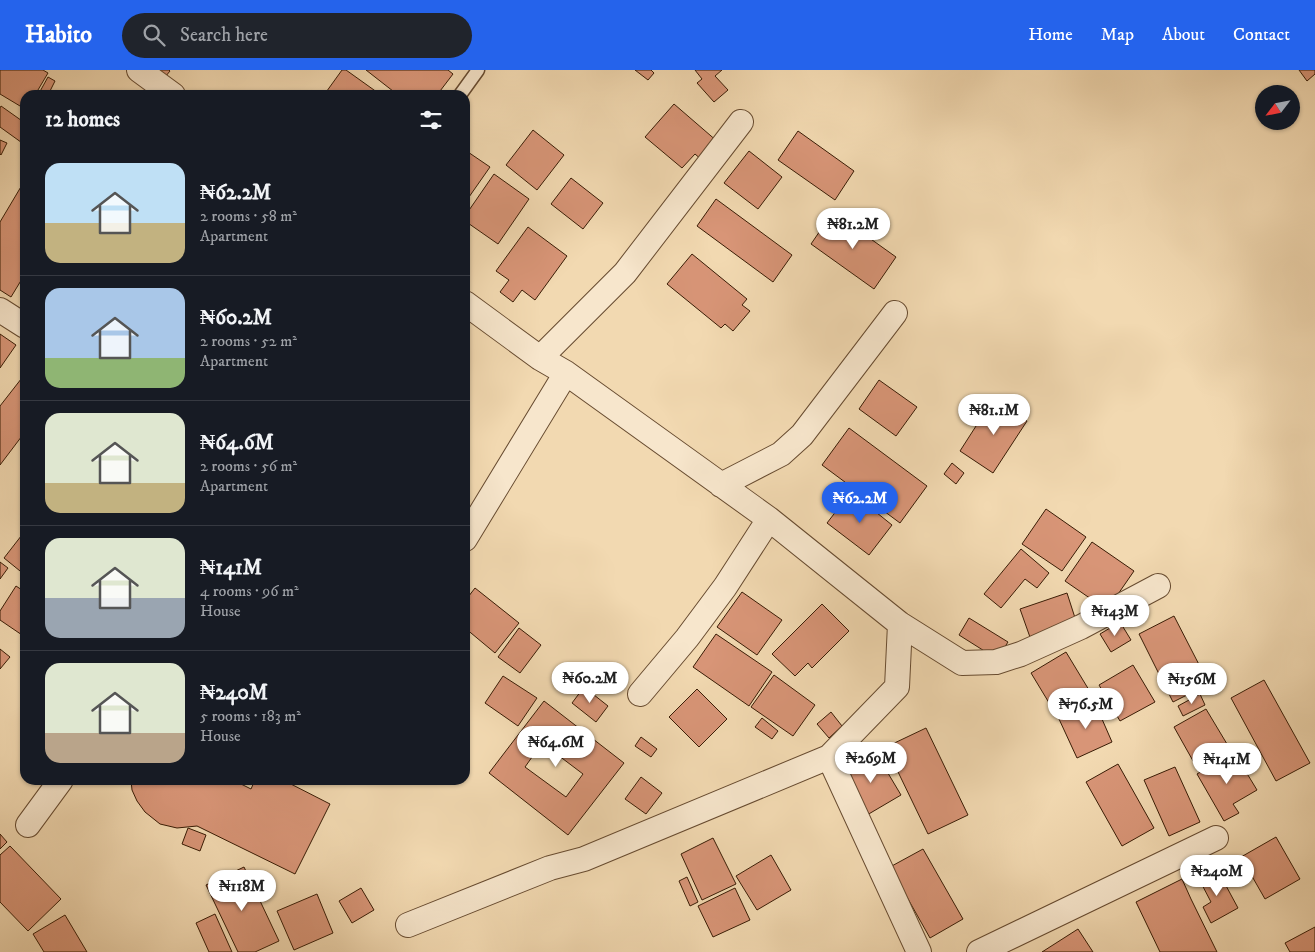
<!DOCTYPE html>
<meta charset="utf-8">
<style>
body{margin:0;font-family:"IM FELL DW Pica",serif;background:#20242c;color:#f1f3f6;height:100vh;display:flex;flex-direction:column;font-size:19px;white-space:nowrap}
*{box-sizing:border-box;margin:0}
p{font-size:16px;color:#9ea1a6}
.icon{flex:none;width:28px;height:28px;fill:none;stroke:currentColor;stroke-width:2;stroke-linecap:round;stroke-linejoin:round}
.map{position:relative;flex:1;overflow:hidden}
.panel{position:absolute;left:20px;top:20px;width:450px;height:695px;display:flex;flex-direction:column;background:#171b24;border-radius:15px;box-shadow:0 1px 4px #0004}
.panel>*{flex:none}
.needle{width:32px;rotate:238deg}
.tools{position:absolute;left:1255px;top:15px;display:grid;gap:10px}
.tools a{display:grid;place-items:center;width:45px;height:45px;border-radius:50%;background:#171b24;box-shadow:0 1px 4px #0004;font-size:25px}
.price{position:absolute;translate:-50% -42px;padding:0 11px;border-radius:18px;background:#fff;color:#222;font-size:16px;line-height:32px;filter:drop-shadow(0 1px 2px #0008)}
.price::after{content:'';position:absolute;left:50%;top:30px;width:15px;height:11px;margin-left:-8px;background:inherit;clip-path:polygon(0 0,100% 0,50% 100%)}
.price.on{background:#2563eb;color:#fff}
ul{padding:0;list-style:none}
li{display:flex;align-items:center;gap:15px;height:125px;padding:0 25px}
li+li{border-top:1px solid #363941}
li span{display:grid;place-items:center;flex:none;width:140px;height:100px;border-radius:15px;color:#555}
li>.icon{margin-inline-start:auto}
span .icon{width:60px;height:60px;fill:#fffc;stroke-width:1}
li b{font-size:21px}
h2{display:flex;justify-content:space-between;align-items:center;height:60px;padding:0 25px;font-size:21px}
header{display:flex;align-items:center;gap:30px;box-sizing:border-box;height:70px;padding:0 25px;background:#2563eb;color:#fff}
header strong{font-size:24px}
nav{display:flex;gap:28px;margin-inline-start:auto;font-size:18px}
.search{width:350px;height:45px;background:#20242c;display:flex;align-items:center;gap:12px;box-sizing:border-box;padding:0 18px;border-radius:28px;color:#9ea1a6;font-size:19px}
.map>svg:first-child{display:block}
.building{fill:#d89577;stroke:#391c05;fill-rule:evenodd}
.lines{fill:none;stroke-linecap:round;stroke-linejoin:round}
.service-casing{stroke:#674b30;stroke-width:15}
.minor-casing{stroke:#674b30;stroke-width:26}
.service{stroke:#f7e6cc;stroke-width:12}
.minor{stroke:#f7e6cc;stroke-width:24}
</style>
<header>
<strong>Habito</strong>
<div class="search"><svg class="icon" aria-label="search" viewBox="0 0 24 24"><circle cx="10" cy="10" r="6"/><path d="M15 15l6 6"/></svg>Search here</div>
<nav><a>Home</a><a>Map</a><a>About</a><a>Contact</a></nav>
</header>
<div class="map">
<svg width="1315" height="882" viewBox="0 0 1315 882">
<rect width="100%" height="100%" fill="#f2d9b1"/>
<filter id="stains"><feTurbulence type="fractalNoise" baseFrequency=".004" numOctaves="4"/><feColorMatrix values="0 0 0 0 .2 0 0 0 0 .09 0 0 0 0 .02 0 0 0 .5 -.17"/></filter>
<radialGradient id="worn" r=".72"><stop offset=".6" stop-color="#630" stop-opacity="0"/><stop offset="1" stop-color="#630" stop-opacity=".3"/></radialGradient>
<path class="building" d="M0,0h43l5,3 -13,22h-10v14l-25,-15z
M146,0h23l1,1 -9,11z
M342,0h4l35,25h-57z
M366,0h82l5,4 -16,21h-39z
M635,0h16l3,3 -6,7z
M695,0h27l-7,6 13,14 -14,12 -17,-19 5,-4z
M1299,0h16v4l-8,7z
M48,7l7,4 -7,14h-10z
M674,34l44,38 -16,18 -7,-6 -13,14 -37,-31z
M1,36l24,17v22l-25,-18v-19z
M533,60l31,25 -27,35 -31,-25z
M798,61l56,40 -19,29 -57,-40z
M0,70l7,3 -6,12 -1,-1z
M465,80l25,17 -21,30 -4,-2z
M749,81l33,26 -24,32 -34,-26z
M494,104l35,25 -31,45 -33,-23v-5z
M571,108l32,25 -20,26 -32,-25z
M25,110v94l-14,23 -11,-7v-68z
M716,129l76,56 -19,27 -76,-56z
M833,142l63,45 -22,32 -63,-45z
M528,157l39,29 -32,44 -13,-10 -9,12 -13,-10 9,-12 -13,-9z
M692,184l55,45 -5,6 8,6 -17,20 -8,-7 -4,4 -54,-44z
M0,264l16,11 -16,23z
M25,304v58l-25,33v-59z
M879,310l38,27 -21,29 -37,-27z
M994,328l33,23 -34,52 -33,-22z
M849,358l78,58 -27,37 -78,-58z
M952,393l12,10 -8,11 -12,-10z
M851,422l41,33 -23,30 -42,-32z
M1046,439l40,28 -24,34 -40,-27z
M25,461v44l-21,-17z
M1092,472l42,29 -27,39 -42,-29z
M1021,479l28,24 -12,15 -12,-9 -24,29 -17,-14z
M0,492l8,6 -8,11z
M16,516l9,6v45l-25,-17v-9z
M475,518l44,35 -24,30 -30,-25v-27z
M742,522l40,28 -25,35 -40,-28z
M1067,523l10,31 -46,16 -11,-31z
M822,534l27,27 -37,37 -4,-5 -13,13 -23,-22z
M1174,546l35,68 -36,18 -34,-68z
M969,548l39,24 -11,17 -38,-24z
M1120,552l11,18 -20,12 -11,-18z
M519,558l22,17 -21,28 -22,-16z
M716,564l56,38 -23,34 -56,-39z
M0,579l10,8 -10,12z
M1066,582l26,43 -35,21 -26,-43z
M1133,595l22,37 -35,19 -21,-36z
M774,605l41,30 -22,31 -42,-29z
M503,606l34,22 -19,28 -33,-23z
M1264,610l46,83 -34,18 -45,-83z
M584,617l24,19 -12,16 -24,-19z
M697,619l30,30 -28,28 -30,-30z
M1200,624l5,11 -22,11 -5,-10z
M544,631l80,62 -56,72 -79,-62zM542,673l41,31 -17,23 -41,-30z
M1095,633l17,39 -35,16 -18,-39z
M1206,639l24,40 -33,19 -23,-41z
M831,642l11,14 -13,12 -12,-14z
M762,648l16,13 -6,8 -17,-12z
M926,658l42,87 -40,19 -42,-87z
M641,667l16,12 -6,8 -16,-11z
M1234,682l23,38 -24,14 6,9 -15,8 -27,-47z
M876,683l25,42 -34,20 -25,-43z
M1118,694l36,64 -32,18 -36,-64z
M1175,697l25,55 -31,14 -25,-56z
M641,707l21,16 -16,21 -21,-15z
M131,710h102l18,9 4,-9h28l47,24 -35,70 -98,-48 -20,2 -17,-4 -15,-12 -8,-11 -5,-11z
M188,758l18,7 -6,16 -18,-7z
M0,764l7,8 -7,7z
M1276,767l24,42 -35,20 -24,-42z
M713,768l23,46 -34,16 -21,-46z
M10,776l51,53 -33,32 -28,-29v-47z
M923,779l40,70 -33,19 -40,-71z
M771,785l20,35 -34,20 -21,-34z
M244,797l35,74 -24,11h-17l-32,-67z
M1217,799l21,39 -27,15 -8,-16 8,-5 -12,-23z
M687,807l11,25 -8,4 -11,-25z
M1182,809l9,20 26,53h-57l-24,-50z
M361,818l13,22 -22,13 -13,-22z
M735,818l15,32 -37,17 -15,-31z
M317,824l16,39 -39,17 -17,-39z
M215,844l17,38h-23l-13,-29z
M65,845l22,37h-43l-11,-18z
M1315,857v25h-25l-5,-9z
M1078,859l15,23h-51z"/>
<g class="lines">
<g class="service-casing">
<path id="service" d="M460,25l18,-25"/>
</g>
<g class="minor-casing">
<path id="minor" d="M139,0l34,25
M465,233l75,55 26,15 203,146 131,105 62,39 34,-1 25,-8 60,-27 77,-41
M0,240l25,16
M540,288l85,-85 116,-151
M721,415l60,-31 21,-19 93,-122
M465,469l101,-166
M640,624l47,-56 38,-51 44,-68
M829,687l90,195
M28,755l33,-45
M408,855l142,-57 34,-9 245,-102 68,-70 3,-63
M979,882l237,-114"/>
</g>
<use href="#service" class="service"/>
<use href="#minor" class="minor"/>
</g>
<rect width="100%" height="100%" filter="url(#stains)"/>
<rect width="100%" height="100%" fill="url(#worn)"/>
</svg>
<div class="tools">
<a><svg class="needle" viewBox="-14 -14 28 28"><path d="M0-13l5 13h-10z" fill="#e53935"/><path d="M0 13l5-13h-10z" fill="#9ea1a6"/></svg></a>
</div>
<b class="price" style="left:853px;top:180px">₦81.2M</b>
<b class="price" style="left:994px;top:366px">₦81.1M</b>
<b class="price on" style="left:860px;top:454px">₦62.2M</b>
<b class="price" style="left:1115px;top:567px">₦143M</b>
<b class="price" style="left:590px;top:634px">₦60.2M</b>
<b class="price" style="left:1192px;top:635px">₦156M</b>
<b class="price" style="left:1086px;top:660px">₦76.5M</b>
<b class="price" style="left:556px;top:698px">₦64.6M</b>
<b class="price" style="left:871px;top:714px">₦269M</b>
<b class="price" style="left:1227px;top:715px">₦141M</b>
<b class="price" style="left:1217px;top:827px">₦240M</b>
<b class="price" style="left:242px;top:842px">₦118M</b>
<section class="panel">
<h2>12 homes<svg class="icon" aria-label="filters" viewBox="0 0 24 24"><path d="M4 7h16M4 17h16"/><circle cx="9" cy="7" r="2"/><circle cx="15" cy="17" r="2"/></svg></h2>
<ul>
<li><span style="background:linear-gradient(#bfe0f5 60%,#c2b280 0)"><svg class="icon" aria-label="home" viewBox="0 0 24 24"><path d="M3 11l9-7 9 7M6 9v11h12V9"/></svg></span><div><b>₦62.2M</b><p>2 rooms · 58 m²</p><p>Apartment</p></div></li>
<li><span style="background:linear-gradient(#a9c7e8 70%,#8fb573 0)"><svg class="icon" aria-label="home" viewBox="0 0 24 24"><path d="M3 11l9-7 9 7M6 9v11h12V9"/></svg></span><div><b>₦60.2M</b><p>2 rooms · 52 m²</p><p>Apartment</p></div></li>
<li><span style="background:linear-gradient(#dfe7d0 70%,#c2b280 0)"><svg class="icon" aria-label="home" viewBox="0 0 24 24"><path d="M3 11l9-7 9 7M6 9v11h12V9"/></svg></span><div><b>₦64.6M</b><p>2 rooms · 56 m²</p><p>Apartment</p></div></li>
<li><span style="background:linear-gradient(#dfe7d0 60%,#9aa5b1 0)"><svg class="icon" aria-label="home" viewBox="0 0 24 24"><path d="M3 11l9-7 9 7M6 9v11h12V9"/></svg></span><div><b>₦141M</b><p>4 rooms · 96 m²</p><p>House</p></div></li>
<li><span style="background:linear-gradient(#dfe7d0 70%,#b9a48a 0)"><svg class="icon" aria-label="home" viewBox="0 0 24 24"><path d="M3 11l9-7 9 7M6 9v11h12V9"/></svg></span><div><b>₦240M</b><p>5 rooms · 183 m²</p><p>House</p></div></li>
</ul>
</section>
</div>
